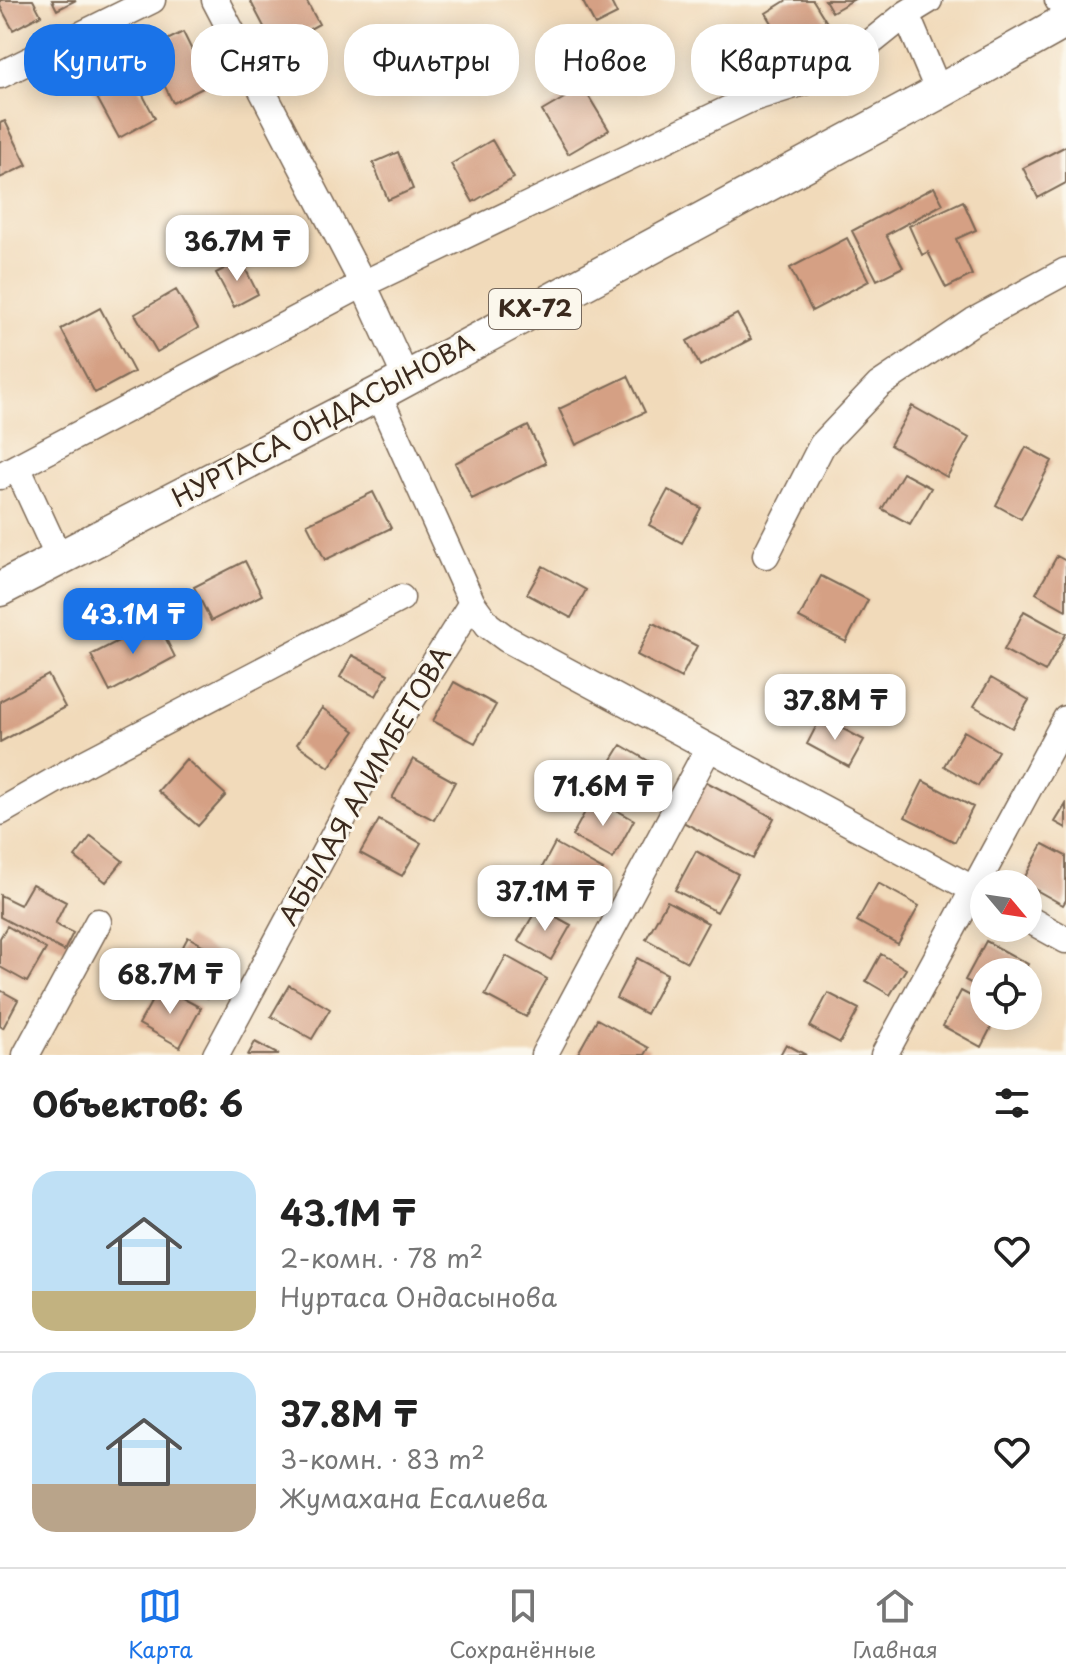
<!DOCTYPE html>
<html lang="ru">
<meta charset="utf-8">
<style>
body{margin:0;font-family:"Playpen Sans",sans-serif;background:#f6f6f6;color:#222;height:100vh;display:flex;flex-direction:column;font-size:30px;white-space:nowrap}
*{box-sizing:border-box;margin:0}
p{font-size:26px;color:#767676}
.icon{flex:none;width:44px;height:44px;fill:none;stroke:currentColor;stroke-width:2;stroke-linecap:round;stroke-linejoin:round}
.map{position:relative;height:1055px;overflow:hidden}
.details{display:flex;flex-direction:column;background:#fff;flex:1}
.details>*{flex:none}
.guide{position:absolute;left:24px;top:24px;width:1018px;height:72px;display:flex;gap:16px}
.needle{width:52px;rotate:119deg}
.controls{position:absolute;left:970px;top:870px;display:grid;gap:16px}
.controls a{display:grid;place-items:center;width:72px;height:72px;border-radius:50%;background:#fff;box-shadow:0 4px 20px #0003;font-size:40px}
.price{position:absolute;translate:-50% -68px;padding:0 18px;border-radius:16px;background:#fff;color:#222;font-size:26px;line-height:52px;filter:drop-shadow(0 2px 4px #0008)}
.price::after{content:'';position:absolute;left:50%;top:48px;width:24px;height:18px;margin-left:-12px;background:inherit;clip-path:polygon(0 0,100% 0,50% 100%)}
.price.on{background:#1a73e8;color:#fff}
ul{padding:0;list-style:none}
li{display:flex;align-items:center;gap:24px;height:200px;padding:0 32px}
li+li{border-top:2px solid #e0e0e0}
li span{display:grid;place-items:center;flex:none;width:224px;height:160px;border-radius:24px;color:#555}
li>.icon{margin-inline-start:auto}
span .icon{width:96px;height:96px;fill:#fffc;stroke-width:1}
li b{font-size:34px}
h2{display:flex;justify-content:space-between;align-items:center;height:96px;padding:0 32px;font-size:34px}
.pill{padding:0 28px;border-radius:32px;background:#fff;box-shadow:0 4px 20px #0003;font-size:28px;line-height:72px}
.pill.on{background:#1a73e8;color:#fff}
.menu{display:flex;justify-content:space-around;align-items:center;height:112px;border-top:2px solid #e0e0e0;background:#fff;font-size:22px;color:#767676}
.menu a{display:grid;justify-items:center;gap:4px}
.menu .on{color:#1a73e8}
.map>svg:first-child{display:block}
.building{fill:#d5a084}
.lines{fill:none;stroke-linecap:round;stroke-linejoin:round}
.minor-casing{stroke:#7b6855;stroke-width:29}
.major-casing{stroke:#7b6855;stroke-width:37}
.minor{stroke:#fff;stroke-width:26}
.major{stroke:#fff;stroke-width:34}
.labels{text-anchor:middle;stroke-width:6;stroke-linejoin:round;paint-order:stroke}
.shield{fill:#fbf7ec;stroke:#75685c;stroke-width:2}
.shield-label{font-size:24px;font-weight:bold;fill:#3b2a1e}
.street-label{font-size:26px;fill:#3b2a1e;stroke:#fbf7ec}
</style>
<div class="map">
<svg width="1066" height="1055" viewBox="0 0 1066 1055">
<rect width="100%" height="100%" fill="#fbf7ec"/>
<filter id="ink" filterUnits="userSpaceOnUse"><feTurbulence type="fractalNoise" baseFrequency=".0125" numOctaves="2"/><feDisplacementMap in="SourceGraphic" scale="16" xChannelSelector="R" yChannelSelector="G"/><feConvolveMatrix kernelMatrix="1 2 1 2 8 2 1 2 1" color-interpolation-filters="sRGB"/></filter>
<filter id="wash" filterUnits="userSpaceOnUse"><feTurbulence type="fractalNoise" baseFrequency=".006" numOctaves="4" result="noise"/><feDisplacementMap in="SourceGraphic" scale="32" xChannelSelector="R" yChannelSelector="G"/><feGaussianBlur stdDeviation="1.8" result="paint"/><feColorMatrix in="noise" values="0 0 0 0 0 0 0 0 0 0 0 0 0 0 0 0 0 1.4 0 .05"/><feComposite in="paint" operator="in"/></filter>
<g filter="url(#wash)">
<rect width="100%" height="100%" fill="#f1daba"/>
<g id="blocks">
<path class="building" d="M0,0h33l8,15 -28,15 -13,-24z
M52,0h24l-19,10z
M250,0h56l13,24 -44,24z
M582,0h28l7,14 -22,11z
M787,0h26l16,26 -41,24 -22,-37z
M825,0h28l-21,12z
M183,32l26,53 -36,18 -26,-53z
M126,63l29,55 -36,20 -30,-55z
M583,87l26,43 -41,24 -26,-43z
M5,121l22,44 -27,13v-55z
M492,140l22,38 -41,24 -22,-38z
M1066,146v37l-28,15 -15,-30z
M398,152l15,37 -25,11 -15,-37z
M934,187l9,17 -57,31 17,32 -26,13 -25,-49z
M963,201l13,29 -20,9 16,36 -26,13 -18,-36 -6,3 -13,-29z
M847,238l22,43 -57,30 -22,-43z
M241,260l17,34 -24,13 -18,-34z
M176,290l22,38 -41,24 -22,-38z
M100,308l34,64 -39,21 -34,-64z
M737,314l14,25 -51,27 -13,-25z
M628,376l17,36 -69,33 -17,-36z
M912,406l57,32 -22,39 -57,-32z
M528,426l18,37 -74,36 -17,-36z
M1026,447l26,14 -31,58 -25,-14z
M903,473l28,15 -21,36 -28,-15z
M668,490l33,18 -19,35 -33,-18z
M373,492l18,36 -66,32 -18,-36z
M1057,556l9,5v49l-30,-17z
M245,561l17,34 -51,26 -17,-34z
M543,566l43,24 -15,28 -44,-24z
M821,576l47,24 -22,42 -47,-24z
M1024,611l42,23 -21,38 -41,-22z
M157,621l18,36 -65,35 -19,-37z
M653,623l44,23 -16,32 -44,-23z
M352,655l36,19 -12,22 -36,-19z
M48,675l17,32 -65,35v-41z
M991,678l38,22 -17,28 -38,-22z
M454,682l42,23 -21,38 -42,-22z
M322,708l33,23 -26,36 -32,-23z
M821,717l43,23 -15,27 -42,-23z
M964,731l34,20 -20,35 -34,-20z
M621,745l38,22 -15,27 -39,-23z
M186,759l40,36 -28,31 -40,-35z
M413,759l42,23 -21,38 -42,-22z
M703,780l71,38 -21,41 -72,-38z
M923,781l50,26 -18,35 -50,-25z
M593,797l41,23 -21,39 -41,-23z
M1066,804v24l-11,-6z
M379,820l42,23 -19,33 -42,-23z
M91,836l32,25 -17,21 -31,-25z
M555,843l48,27 -17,31 -48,-26z
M1043,844l23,12v44l-3,5 -41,-23z
M696,851l42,23 -21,38 -42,-22z
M878,883l41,23 -21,38 -41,-23z
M32,884l34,18 -11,22 18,9 -9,18 -64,-34v-22l20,10z
M667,901l41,22 -21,39 -41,-23z
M538,907l33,18 -20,35 -33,-19z
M7,926l39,23 -19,33 -27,-15v-29z
M188,937l41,23 -21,38 -41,-22z
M986,941l42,23 -5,8h-39v18l-19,-10z
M881,954l25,15 -16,26 -24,-14z
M506,956l41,23 -21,38 -41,-22z
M637,958l30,16 -21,40 -30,-16z
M289,985l41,24 -18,30 -41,-23z
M160,986l41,22 -21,39 -41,-23z
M0,990l18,10 -15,28 -3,-2z
M961,991l23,12v13h13l-16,31 -38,-21z
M828,993l31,16 -19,34 -30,-16z
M597,1019l52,29 -4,7h-68z
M255,1042l24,13h-31z
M786,1044l20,11h-26z"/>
</g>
</g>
<g filter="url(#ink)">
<use href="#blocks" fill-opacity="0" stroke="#7b6855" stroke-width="2"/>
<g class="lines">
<g class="minor-casing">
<path id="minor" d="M215,0l148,284 43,94
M1058,0l8,7
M906,14l23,-14
M0,75l152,-75
M378,394l94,209 16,22 19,14 477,256
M17,467l42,91
M0,476l363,-192 387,-185 57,-18 63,-38 36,-29 33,78
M766,555l56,-110 57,-60 95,-64 92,-50
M0,812l87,-50 314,-164
M1028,919l38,21
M26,1055l72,-133
M216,1055l161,-300 95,-152
M544,1055l164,-306
M884,1055l182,-336"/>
</g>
<g class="major-casing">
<path id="major" d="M0,589l378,-195 561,-302 127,-71"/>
</g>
<use href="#minor" class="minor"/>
<use href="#major" class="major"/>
</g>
</g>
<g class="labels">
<rect class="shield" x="489" y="289" width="92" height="40" rx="6"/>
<g class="shield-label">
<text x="535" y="317">КХ-72</text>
</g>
<g class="street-label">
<text transform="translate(323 421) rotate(-28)" y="9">НУРТАСА ОНДАСЫНОВА</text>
<text transform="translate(365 786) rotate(-60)" y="9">АБЫЛАЯ АЛИМБЕТОВА</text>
</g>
</g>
</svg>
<div class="controls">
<a><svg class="needle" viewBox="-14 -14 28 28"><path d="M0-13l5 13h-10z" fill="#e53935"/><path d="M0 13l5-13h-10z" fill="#767676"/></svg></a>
<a><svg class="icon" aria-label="locate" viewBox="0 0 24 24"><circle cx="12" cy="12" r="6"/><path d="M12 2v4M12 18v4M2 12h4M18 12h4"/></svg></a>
</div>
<b class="price" style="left:237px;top:283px">36.7M ₸</b>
<b class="price on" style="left:133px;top:656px">43.1M ₸</b>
<b class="price" style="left:835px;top:742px">37.8M ₸</b>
<b class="price" style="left:603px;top:828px">71.6M ₸</b>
<b class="price" style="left:545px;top:933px">37.1M ₸</b>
<b class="price" style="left:170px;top:1016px">68.7M ₸</b>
<div class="guide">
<a class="pill on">Купить</a>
<a class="pill">Снять</a>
<a class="pill">Фильтры</a>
<a class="pill">Новое</a>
<a class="pill">Квартира</a>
</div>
</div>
<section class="details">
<h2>Объектов: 6<svg class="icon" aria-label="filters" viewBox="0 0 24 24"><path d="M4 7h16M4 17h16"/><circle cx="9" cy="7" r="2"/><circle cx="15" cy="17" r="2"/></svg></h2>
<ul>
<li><span style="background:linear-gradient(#bfe0f5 75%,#c2b280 0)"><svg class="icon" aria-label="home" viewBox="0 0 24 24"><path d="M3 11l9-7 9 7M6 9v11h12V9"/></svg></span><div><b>43.1M ₸</b><p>2-комн. · 78 m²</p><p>Нуртаса Ондасынова</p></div><svg class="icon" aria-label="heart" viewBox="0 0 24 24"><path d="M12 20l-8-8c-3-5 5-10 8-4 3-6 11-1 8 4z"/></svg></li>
<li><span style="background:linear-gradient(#bfe0f5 70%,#b9a48a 0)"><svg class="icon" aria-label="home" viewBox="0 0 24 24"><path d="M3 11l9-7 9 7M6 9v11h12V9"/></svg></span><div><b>37.8M ₸</b><p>3-комн. · 83 m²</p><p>Жумахана Есалиева</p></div><svg class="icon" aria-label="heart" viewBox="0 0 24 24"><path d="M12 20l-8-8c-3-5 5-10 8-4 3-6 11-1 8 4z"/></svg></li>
</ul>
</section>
<nav class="menu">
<a class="on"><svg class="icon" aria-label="map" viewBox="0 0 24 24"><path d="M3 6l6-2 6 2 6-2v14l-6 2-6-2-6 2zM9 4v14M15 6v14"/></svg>Карта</a>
<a><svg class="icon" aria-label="saved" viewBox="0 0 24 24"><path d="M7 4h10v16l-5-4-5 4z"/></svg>Сохранённые</a>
<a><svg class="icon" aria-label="home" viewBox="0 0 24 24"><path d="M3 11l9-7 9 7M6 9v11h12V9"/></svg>Главная</a>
</nav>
